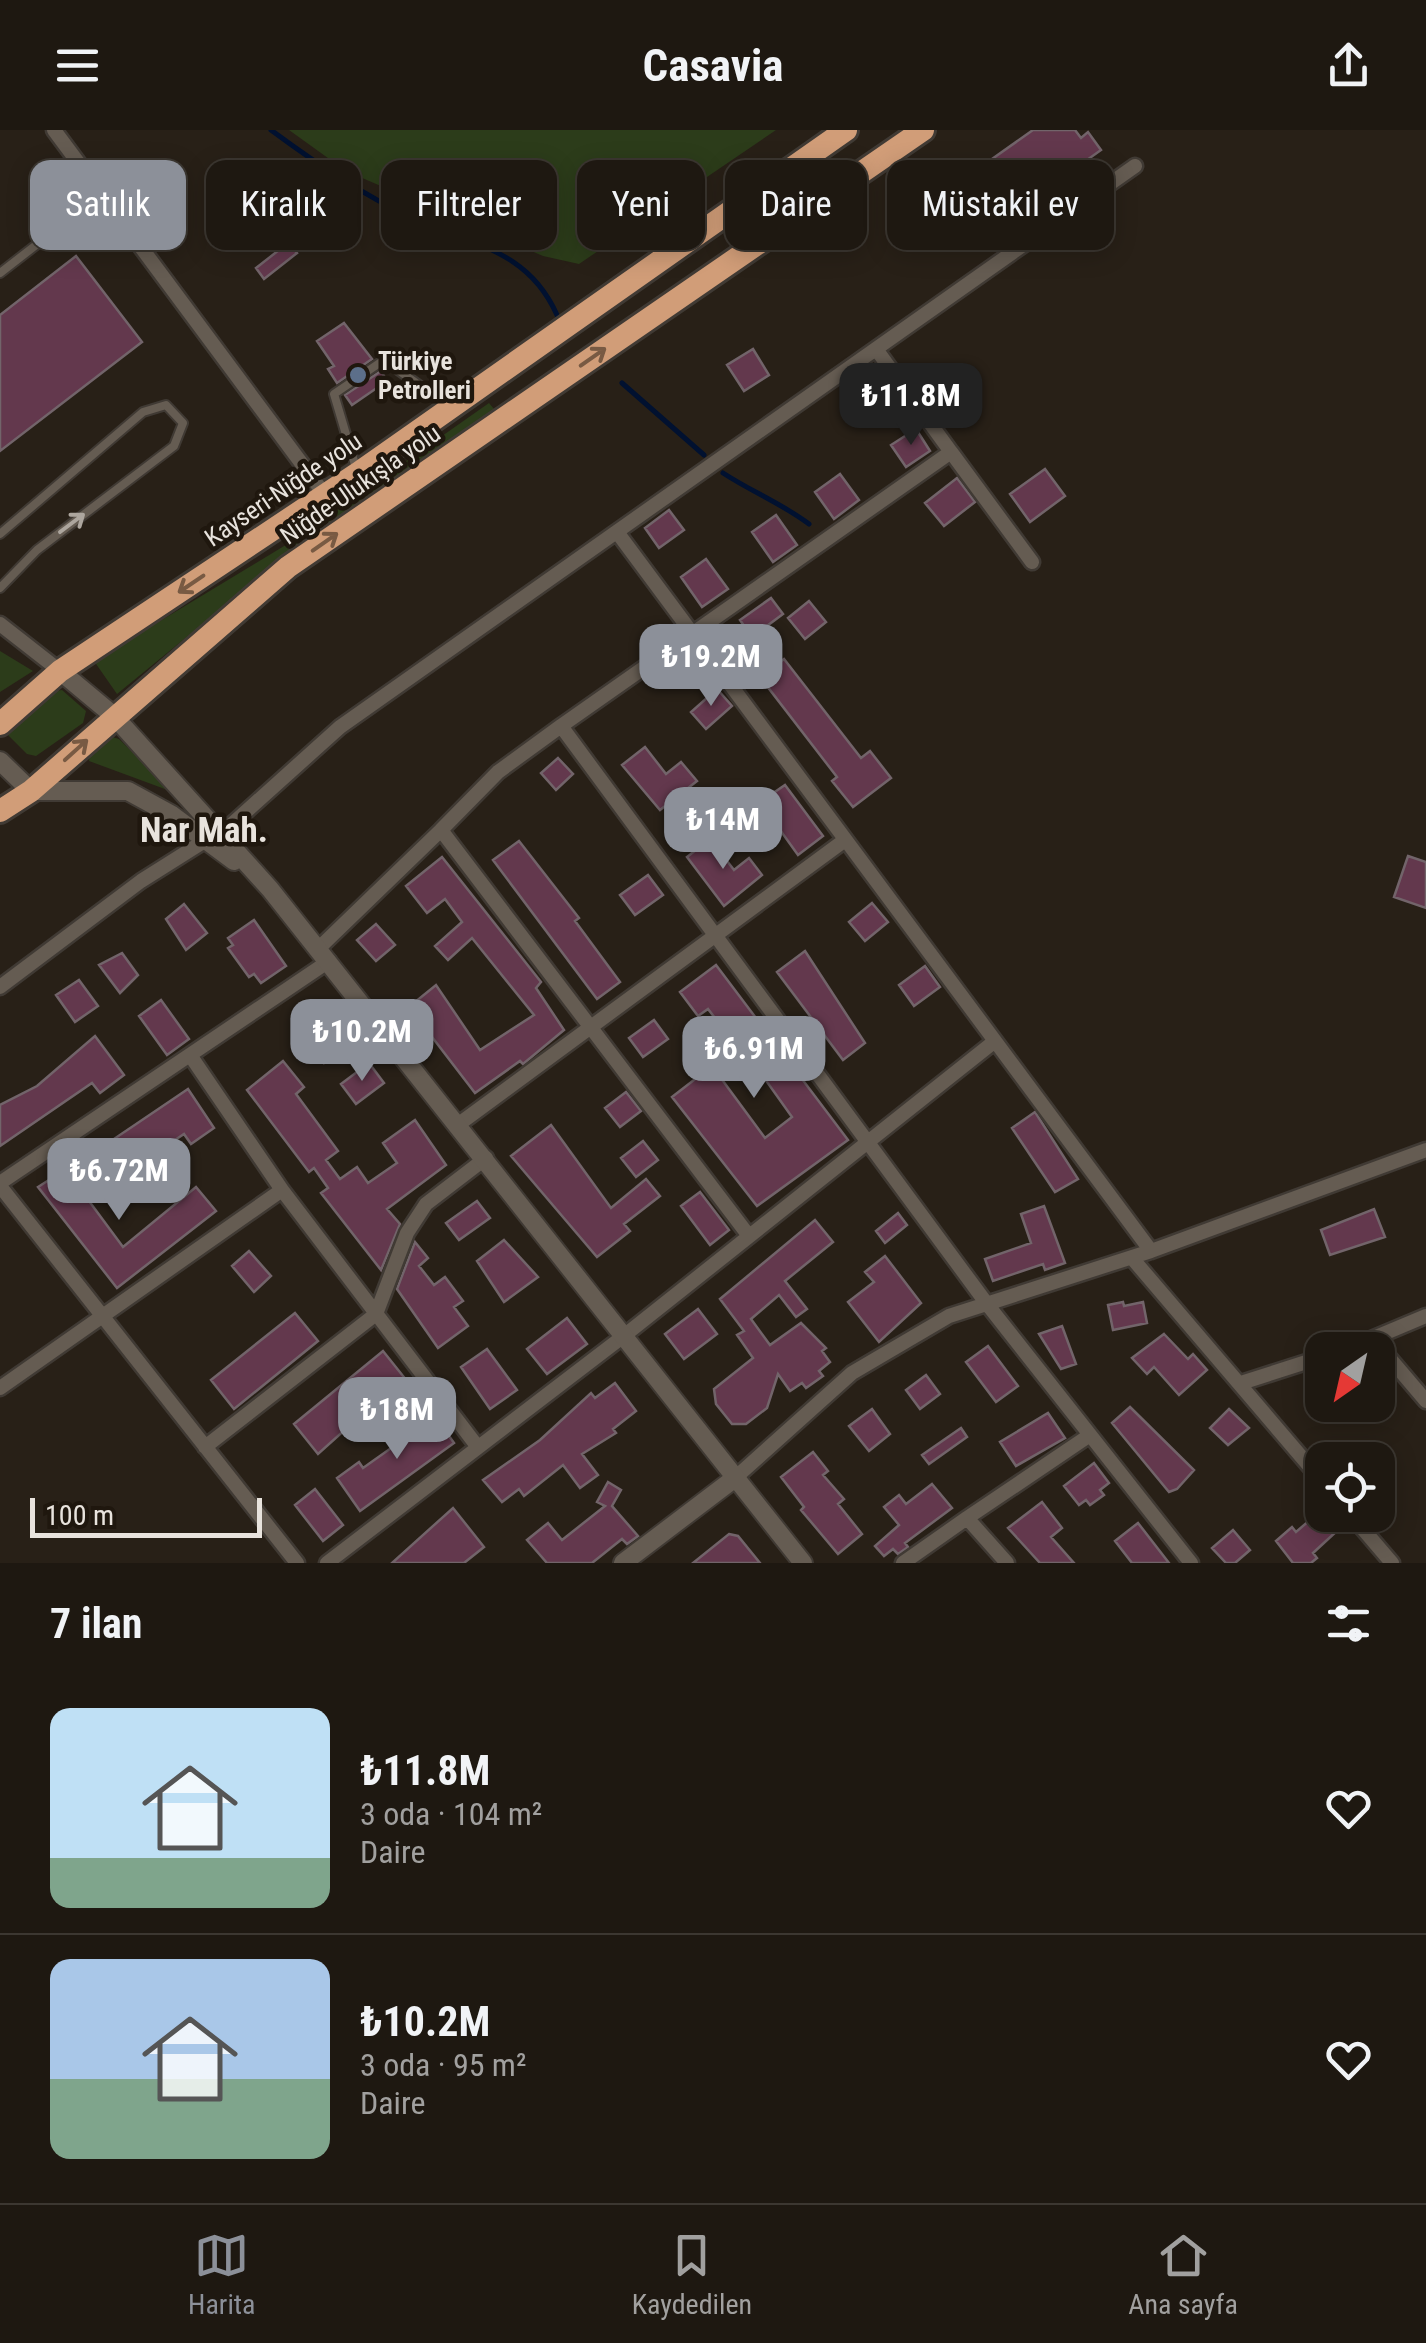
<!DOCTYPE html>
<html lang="tr">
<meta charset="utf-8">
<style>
body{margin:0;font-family:"Roboto Condensed",sans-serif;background:#2b251f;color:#f1f3f6;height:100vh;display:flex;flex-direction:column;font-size:38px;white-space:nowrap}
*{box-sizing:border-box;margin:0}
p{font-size:32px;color:#a1a09f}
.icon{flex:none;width:55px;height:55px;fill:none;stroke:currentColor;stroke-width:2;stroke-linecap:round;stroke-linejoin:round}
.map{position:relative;height:1433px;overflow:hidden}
.sheet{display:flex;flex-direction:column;background:#1e1811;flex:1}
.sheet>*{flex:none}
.hud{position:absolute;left:30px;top:30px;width:1368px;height:90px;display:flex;gap:20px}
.needle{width:65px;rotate:214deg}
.tools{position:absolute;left:1305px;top:1202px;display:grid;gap:20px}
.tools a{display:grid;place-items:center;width:90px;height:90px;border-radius:20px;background:#1e1811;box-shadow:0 5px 25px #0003,0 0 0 2px #3c3731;font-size:50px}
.scale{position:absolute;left:30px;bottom:25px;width:232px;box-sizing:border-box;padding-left:10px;border:5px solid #e8e3dd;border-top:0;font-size:28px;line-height:35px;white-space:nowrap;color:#e8e3dd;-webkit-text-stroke:8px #1f170e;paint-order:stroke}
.price{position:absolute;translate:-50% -85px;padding:0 22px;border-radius:20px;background:#8c9099;color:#fff;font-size:32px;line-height:65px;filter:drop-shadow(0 2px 5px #0008)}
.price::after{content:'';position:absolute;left:50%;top:60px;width:30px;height:22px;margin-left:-15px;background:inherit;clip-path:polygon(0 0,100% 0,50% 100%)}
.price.selected{background:#222;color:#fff}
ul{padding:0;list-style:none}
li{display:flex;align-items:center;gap:30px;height:250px;padding:0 50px}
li+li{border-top:2px solid #3c3731}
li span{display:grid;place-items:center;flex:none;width:280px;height:200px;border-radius:20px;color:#555}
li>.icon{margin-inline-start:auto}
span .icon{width:120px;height:120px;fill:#fffc;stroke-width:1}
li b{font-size:42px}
h2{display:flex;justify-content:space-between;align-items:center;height:120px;padding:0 50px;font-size:42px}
.chip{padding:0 35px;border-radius:20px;background:#1e1811;box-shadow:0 5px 25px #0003,0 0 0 2px #3c3731;font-size:35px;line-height:90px}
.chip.selected{background:#8c9099;color:#fff}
header{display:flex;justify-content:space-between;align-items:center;height:130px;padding:0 50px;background:#1e1811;font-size:45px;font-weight:700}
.menu{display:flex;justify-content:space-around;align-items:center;height:140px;border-top:2px solid #3c3731;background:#1e1811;font-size:28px;color:#a1a09f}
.menu a{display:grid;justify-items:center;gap:5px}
.menu .selected{color:#8c9099}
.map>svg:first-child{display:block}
.green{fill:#2c3c1a}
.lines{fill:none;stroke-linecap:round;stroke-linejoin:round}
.stream{stroke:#011130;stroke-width:5}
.building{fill:#63384d;stroke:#72646a;stroke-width:2.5}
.service-casing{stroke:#403a34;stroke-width:12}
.minor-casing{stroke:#403a34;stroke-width:19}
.tertiary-casing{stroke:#403a34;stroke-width:22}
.trunk-casing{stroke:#403a34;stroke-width:28}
.service{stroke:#655c52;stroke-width:8}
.minor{stroke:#655c52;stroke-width:14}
.tertiary{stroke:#655c52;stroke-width:18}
.trunk{stroke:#d19d78;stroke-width:22}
.oneway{stroke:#785a43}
.oneway2{stroke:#ada69e}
.service-dot{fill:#5c6f8a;stroke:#1f170e;stroke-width:4}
.labels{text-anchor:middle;stroke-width:9;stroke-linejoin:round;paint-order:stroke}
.poi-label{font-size:25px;font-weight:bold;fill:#e8e3dd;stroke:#1f170e;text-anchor:start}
.street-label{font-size:25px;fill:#e8e3dd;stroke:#1f170e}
.district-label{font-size:35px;font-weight:bold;fill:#e8e3dd;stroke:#1f170e}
</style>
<header><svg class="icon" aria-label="menu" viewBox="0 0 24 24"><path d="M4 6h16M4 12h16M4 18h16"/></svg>Casavia<svg class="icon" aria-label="share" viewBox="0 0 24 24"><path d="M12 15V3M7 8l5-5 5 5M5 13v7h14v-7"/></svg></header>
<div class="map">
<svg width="1426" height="1433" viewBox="0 0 1426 1433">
<rect width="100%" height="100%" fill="#282017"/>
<path class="green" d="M289,0h487l-197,134 -36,-8 -197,-85z
M489,273l5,6 -196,137 -181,148 -23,-33 200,-121z
M0,521l33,20 -33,21z
M62,560l24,21 -3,12 -47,33 -9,-2 -22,-22 45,-40z
M109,606l10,3 54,53 -84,-31 1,-8z"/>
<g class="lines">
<path class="stream" d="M271,0c43,32 89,63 137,86 60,29 119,31 149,99
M622,253l82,72
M723,343c29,19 58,30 86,51"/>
</g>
<path class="building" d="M1033,0h42l6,8 7,-6 13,18 -94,67 -32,-46z
M288,113l9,10 -33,26 -8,-11z
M76,126l66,86 -142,109v-136z
M344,193l28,36 -35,24 -9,-14 6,-3 -17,-25z
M753,219l16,26 -25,16 -17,-26z
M381,241l6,10 -35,24 -7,-10z
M916,299l14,22 -24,16 -15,-22z
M1045,339l20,27 -35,26 -20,-28z
M840,344l19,26 -25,19 -19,-27z
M957,348l18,24 -31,24 -19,-23z
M669,380l15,20 -25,18 -14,-20z
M776,385l21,30 -24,17 -21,-30z
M706,429l22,30 -26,18 -21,-30z
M771,468l12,16 -31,23 -12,-17z
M809,471l17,21 -21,17 -17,-21z
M784,529l77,99 9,-7 21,27 -38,29 -21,-26 5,-4 -77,-100z
M717,559l15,17 -26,23 -15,-17z
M645,617l21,27 15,-12 16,19 -37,29 -38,-45z
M558,628l15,16 -17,16 -15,-17z
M785,655l38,51 -25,19 -38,-53z
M710,709l24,31 15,-12 13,17 -38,31 -37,-49z
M519,711l60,77 -4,3 45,61 -23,17 -104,-139z
M1408,726l18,6v46l-32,-11z
M442,727l99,125 -5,6 28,42 -41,34 -3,-3 -45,32 -66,-86 27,-22 44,65 54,-35 -62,-77 -24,22 -13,-14 27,-24 -17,-23 -18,14 -21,-27z
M648,745l15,20 -28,20 -15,-20z
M872,773l16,19 -23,19 -16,-19z
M184,774l23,29 -21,17 -20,-31z
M254,790l32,46 -25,17 -7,-9 -5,3 -21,-29 5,-3 -5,-7z
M376,794l19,21 -19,16 -19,-21z
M805,821l60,92 -22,17 -66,-88z
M122,823l16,22 -18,18 -21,-28z
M716,835l132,175 -91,66 -85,-109 40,-31 53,72 27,-21 -32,-45 -5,4 -15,-20 3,-2 -35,-45 -10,7 -18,-24z
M925,836l15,21 -26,19 -15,-21z
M79,850l19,26 -23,16 -19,-27z
M161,870l28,39 -22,16 -28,-39z
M321,873l30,40 -27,20 -30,-41z
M654,890l14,19 -25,18 -14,-19z
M95,906l29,39 -24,18 -8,-10 -92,63v-41l37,-19z
M283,931l21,26 -8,7 42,57 -12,9 14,19 17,-12 11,16 29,-20 -14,-20 32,-23 31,45 -59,44 13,15 -19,46 -60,-77 7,-5 -14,-20 -5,4 -62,-82z
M369,933l15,20 -28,21 -15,-20z
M188,959l26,39 -23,16 -7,-10 -57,38 -19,-29z
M626,962l15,19 -21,16 -15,-19z
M1035,982l43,67 -23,13 -43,-64z
M551,995l60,83 35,-29 14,17 -36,28 6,7 -33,26 -86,-101z
M643,1011l15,19 -22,17 -15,-19z
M85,1027l20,26 -19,14 37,50 73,-60 20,24 -99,77 -79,-101z
M700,1062l29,38 -19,15 -29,-39z
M477,1071l13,17 -31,22 -13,-17z
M1044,1076l21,57 -20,7 -2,-6 -50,17 -8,-22 46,-16 -10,-29z
M1374,1079l11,28 -55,18 -9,-25z
M898,1083l9,12 -22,18 -9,-12z
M815,1090l18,22 -48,39 22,28 -11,8 -17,-22 -28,24 19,26 31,-22 25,25 -4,3 8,11 -11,9 4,5 -17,12 -4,-5 -12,8 -12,-17 -11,34 -21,16h-14l-16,-20 -2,-15 39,-31 -16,-23 7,-4 -24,-32z
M504,1110l34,37 -34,25 -27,-41z
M415,1112l13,16 -9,8 15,19 11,-8 18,24 -9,6 14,19 -30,22 -41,-59z
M249,1121l22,25 -17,16 -22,-26z
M885,1126l36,47 -42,39 -31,-40 26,-20 -9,-10z
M1123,1172l1,4 19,-4 4,21 -34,7 -5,-25z
M698,1179l19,25 -33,25 -19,-25z
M295,1183l23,28 -84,68 -23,-29z
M567,1188l20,26 -40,30 -20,-25z
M1062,1196l14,38 -15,5 -22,-35z
M1164,1204l24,25 5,-5 14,16 -28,25 -25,-28 -7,7 -15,-16z
M988,1216l30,40 -22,16 -30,-40z
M487,1219l30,41 -27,19 -29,-42z
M383,1221l28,35 -17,14 -7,-8 -69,62 -24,-30z
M926,1245l14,19 -20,15 -14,-19z
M615,1253l21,28 -23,18 3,4 -34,21 16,21 -18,13 -17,-23 -39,31 -5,-7 -17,13 -19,-22 57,-40 51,-47 4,5z
M1130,1277l64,63 -17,19 -8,3 -57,-69z
M429,1278l25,35 -94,68 -23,-33 22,-16 4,6 55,-39 -6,-8z
M872,1279l18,25 -21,17 -20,-25z
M1229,1279l20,19 -21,17 -18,-17z
M1048,1283l17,25 -49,28 -16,-24z
M961,1298l6,9 -38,27 -7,-9z
M813,1322l15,19 -5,4 21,24 -6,5 24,30 -24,20 -37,-44 3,-3 -23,-30z
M1094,1333l15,20 -9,7 4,5 -14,10 -4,-5 -7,5 -15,-19z
M608,1352l13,8 -9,16 26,30 -11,8 -5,-5 -30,24h-45l-20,-23 21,-17 14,17 43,-34 -8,-4z
M932,1354l20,24 -47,35 3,4 -10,7 -5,-5 -9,7 -9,-10 24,-21 -15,-18 15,-12 7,9z
M315,1359l28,36 -20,16 -28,-36z
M1042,1372l20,26 -11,9 23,26h-34l-32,-35z
M453,1378l31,39 -20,16h-72z
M1318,1383l20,17 -25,23 4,5 -6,5h-18l-17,-22 16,-14 4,5z
M1138,1393l31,40h-37l-17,-22z
M1233,1400l17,20 -15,13h-9l-14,-15z
M729,1404l9,2 22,27h-67z"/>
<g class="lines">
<g class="service-casing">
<path id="service" d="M0,143l102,-79
M356,338l-22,-74 50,-34 63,45
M0,404l143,-122 23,-7 17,18 -9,23 -137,104 -37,38"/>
</g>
<g class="minor-casing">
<path id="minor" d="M54,0l271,365
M876,219l75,103
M617,402l534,719
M1032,432l-81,-110 -390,274 426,578 204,259
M0,494l60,47
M561,596l-63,46 -57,58 308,406
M221,704l119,-107 795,-561
M319,818l122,-118
M0,857l141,-106 65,-41
M190,925l92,135
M459,994l386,-284
M0,1053l329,-222
M0,1056l297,377
M1132,1128l190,223
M1375,1211l51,60
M1345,1220l81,-34
M1241,1253l81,-26
M0,1258l282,-198 195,256
M205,1317l171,-133 31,-81 19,-29 60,-46
M735,1348l117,-105 97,-57 202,-65 275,-101
M1351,1385l41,48
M967,1388l123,-83
M327,1433l298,-228 370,-294
M903,1433l64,-45 40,45"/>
</g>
<g class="tertiary-casing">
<path id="tertiary" d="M60,541l54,45 156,173 533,674
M0,631l31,30h97l44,24 62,46
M623,1433l112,-85"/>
</g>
<g class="trunk-casing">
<path id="trunk" d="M0,594l60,-53 298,-198 488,-343
M0,681l31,-20 257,-224 635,-437"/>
</g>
<use href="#service" class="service"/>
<use href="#minor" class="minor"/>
<use href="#tertiary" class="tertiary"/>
<use href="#trunk" class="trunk"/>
</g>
<defs><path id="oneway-shaft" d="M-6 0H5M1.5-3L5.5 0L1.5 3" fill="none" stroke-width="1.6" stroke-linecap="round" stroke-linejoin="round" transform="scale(2.5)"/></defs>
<g class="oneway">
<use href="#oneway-shaft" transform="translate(593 227) rotate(-35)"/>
<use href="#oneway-shaft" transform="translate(325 412) rotate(-35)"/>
<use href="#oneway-shaft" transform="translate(191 454) rotate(146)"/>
<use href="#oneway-shaft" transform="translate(76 620) rotate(-42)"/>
</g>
<use class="oneway2" href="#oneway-shaft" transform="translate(72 393) rotate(-37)"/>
<circle class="service-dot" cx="358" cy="245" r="10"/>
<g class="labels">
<g class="poi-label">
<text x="378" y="240">Türkiye<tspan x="378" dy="29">Petrolleri</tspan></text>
</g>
<g class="street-label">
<text transform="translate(360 354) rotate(-35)" y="9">Niğde-Ulukışla yolu</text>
<text transform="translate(283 359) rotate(-34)" y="9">Kayseri-Niğde yolu</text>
</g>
<g class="district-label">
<text x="204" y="712">Nar Mah.</text>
</g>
</g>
</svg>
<div class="tools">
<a><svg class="needle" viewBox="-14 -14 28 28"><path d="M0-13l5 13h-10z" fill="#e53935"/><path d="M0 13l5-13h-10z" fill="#a1a09f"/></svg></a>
<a><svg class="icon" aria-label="locate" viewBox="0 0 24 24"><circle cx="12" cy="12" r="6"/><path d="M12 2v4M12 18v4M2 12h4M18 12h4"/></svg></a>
</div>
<div class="scale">100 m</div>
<b class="price selected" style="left:911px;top:318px">₺11.8M</b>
<b class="price" style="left:711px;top:579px">₺19.2M</b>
<b class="price" style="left:723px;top:742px">₺14M</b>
<b class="price" style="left:362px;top:954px">₺10.2M</b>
<b class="price" style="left:754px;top:971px">₺6.91M</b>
<b class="price" style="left:119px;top:1093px">₺6.72M</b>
<b class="price" style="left:397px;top:1332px">₺18M</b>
<div class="hud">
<a class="chip selected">Satılık</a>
<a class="chip">Kiralık</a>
<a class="chip">Filtreler</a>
<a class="chip">Yeni</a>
<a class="chip">Daire</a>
<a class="chip">Müstakil ev</a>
</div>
</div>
<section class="sheet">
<h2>7 ilan<svg class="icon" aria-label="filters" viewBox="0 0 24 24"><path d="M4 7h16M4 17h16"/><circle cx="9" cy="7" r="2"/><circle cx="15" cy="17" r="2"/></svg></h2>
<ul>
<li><span style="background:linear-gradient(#bfe0f5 75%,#7fa58c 0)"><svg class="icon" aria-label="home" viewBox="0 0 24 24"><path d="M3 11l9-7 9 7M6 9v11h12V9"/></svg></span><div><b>₺11.8M</b><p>3 oda · 104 m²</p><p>Daire</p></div><svg class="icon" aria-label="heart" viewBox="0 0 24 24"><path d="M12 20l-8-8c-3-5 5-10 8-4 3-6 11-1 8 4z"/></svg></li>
<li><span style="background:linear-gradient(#a9c7e8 60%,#7fa58c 0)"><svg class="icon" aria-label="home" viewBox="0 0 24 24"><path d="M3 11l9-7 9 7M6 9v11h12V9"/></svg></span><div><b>₺10.2M</b><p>3 oda · 95 m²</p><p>Daire</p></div><svg class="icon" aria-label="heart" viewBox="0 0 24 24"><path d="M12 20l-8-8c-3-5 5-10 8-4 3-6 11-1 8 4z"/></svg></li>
</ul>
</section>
<nav class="menu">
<a class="selected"><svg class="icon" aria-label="map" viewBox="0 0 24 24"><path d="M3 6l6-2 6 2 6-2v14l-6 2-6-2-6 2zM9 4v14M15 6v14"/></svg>Harita</a>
<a><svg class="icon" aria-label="saved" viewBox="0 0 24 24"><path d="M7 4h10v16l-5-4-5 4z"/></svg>Kaydedilen</a>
<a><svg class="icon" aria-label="home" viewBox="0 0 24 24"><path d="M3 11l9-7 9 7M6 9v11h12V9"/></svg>Ana sayfa</a>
</nav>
